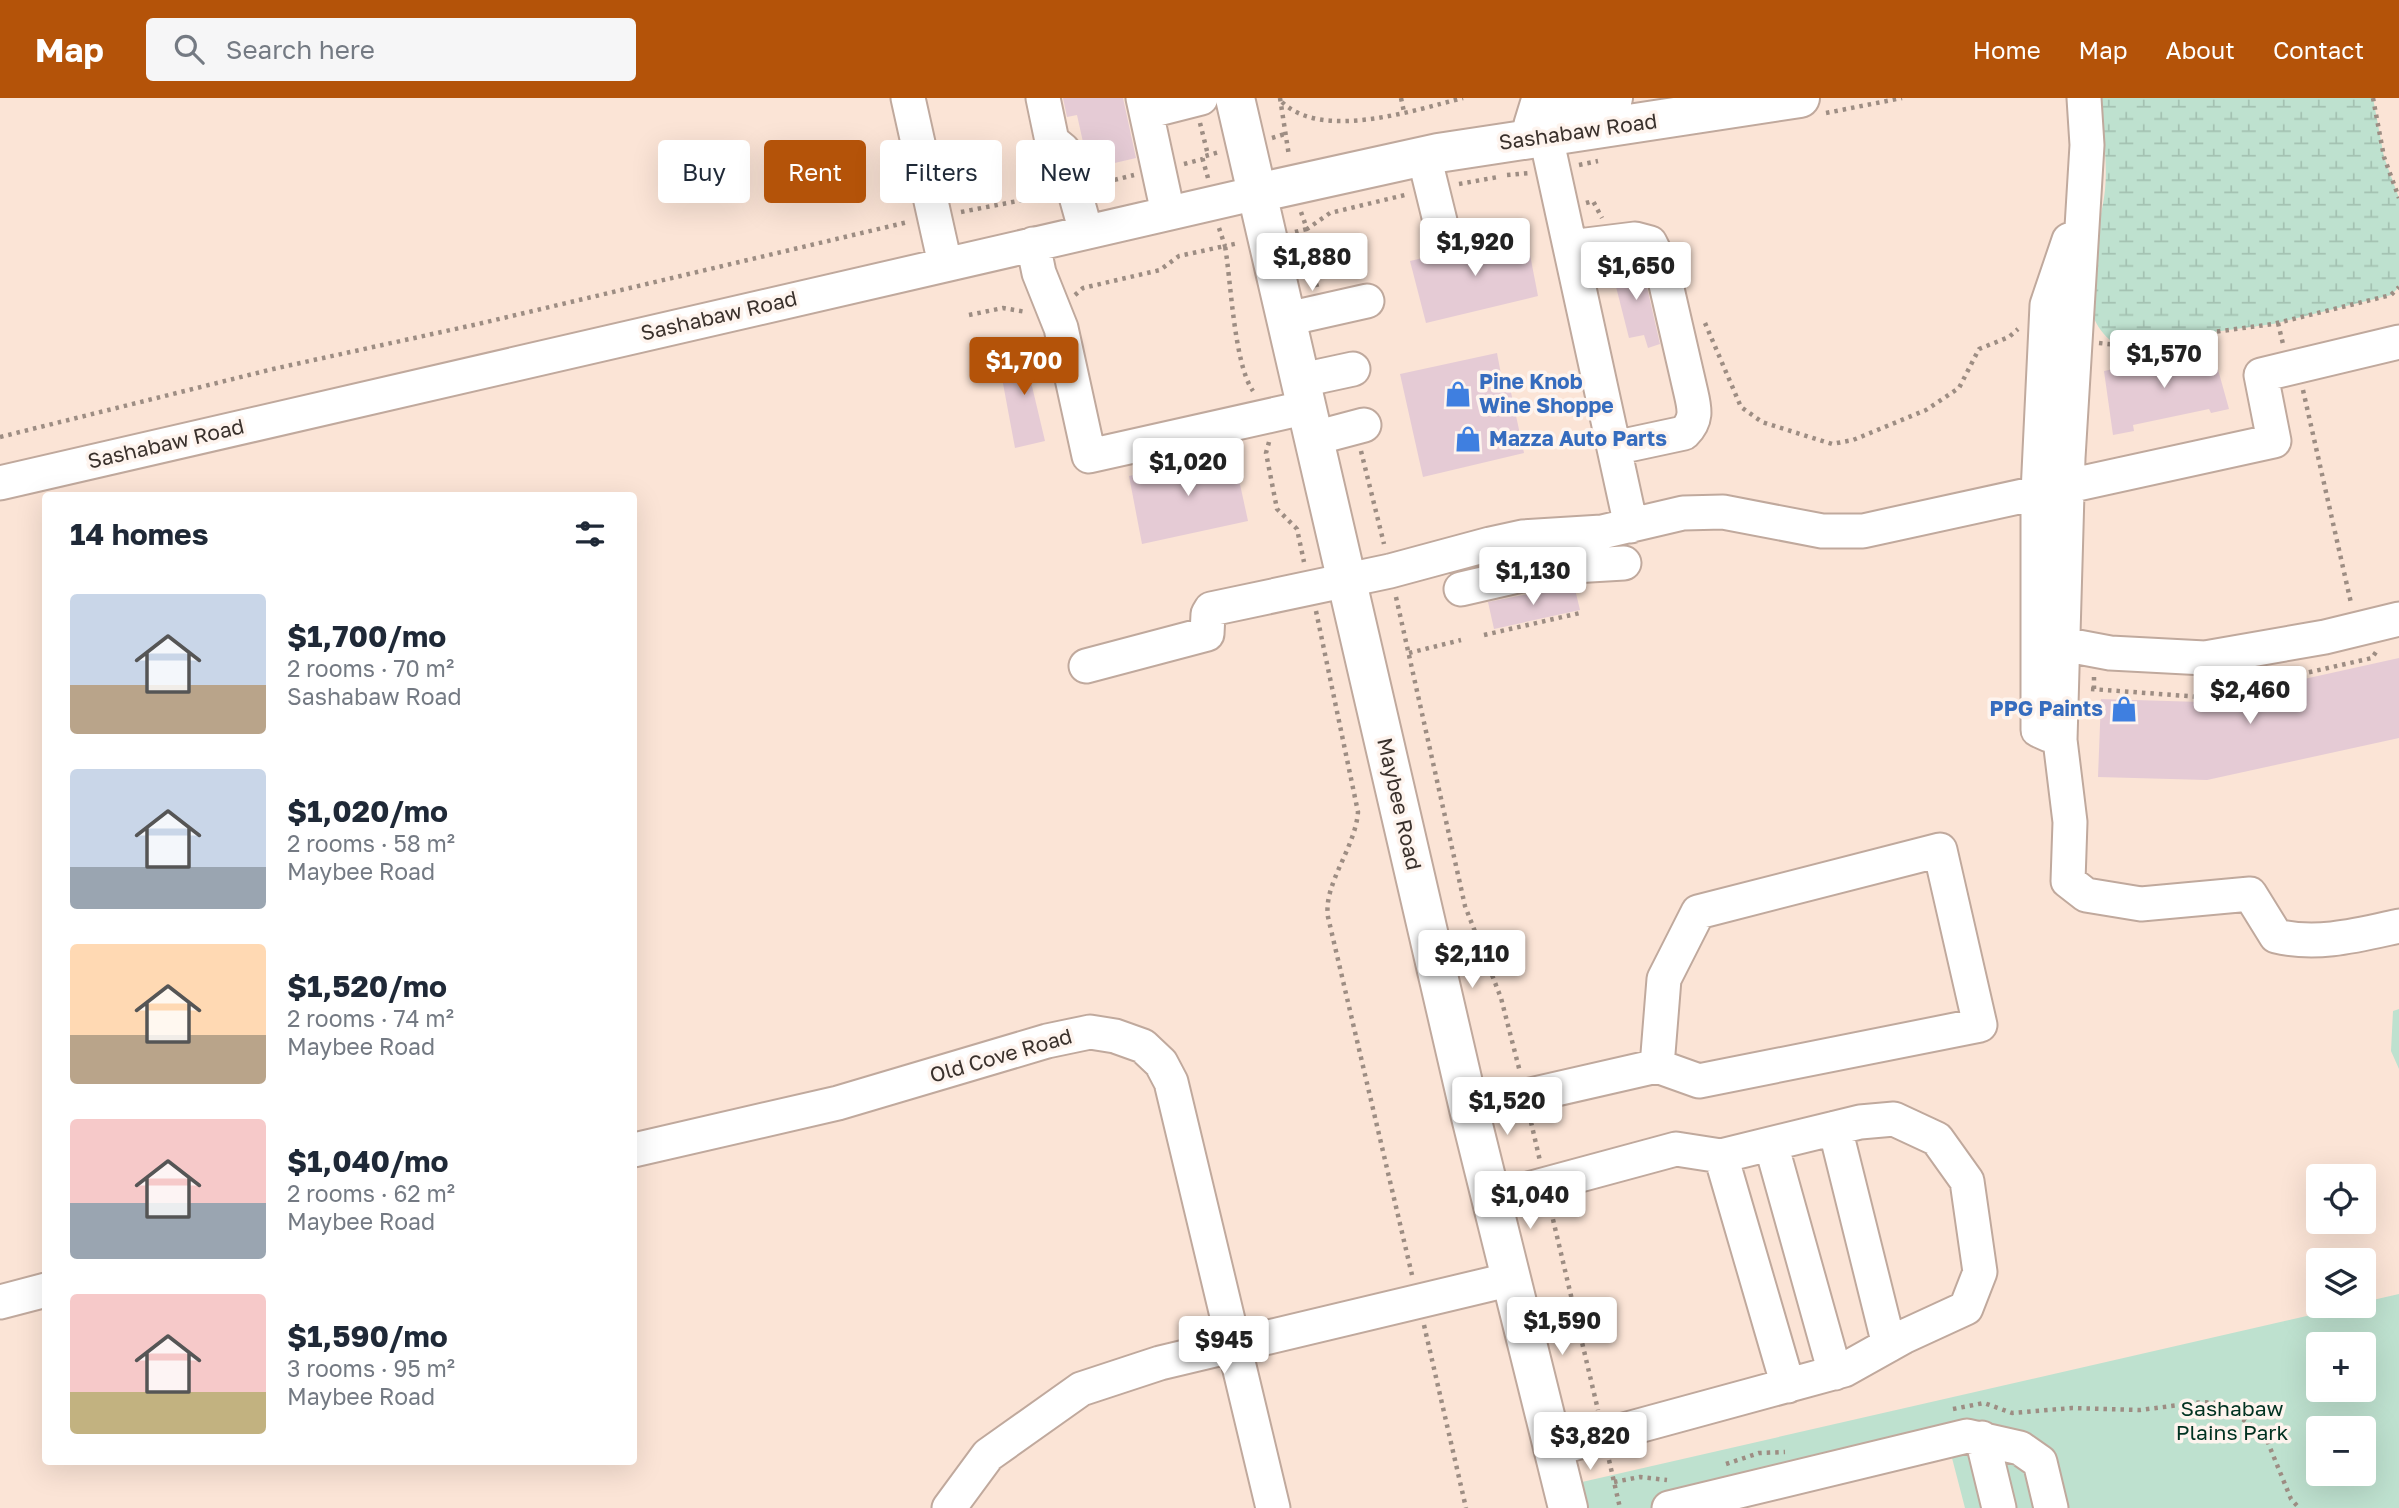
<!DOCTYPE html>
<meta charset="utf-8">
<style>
body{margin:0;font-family:"Golos Text",sans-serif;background:#f6f6f7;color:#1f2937;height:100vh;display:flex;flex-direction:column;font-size:26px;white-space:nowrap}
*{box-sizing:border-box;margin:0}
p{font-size:23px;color:#747a83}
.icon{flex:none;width:38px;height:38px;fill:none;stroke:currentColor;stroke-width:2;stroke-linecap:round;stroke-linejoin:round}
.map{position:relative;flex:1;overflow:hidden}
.details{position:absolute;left:42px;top:394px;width:595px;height:973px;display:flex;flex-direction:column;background:#fff;border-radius:7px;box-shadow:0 7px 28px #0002}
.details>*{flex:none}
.banner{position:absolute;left:658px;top:42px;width:665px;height:63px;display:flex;gap:14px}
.fabs{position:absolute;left:2306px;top:1066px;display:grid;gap:14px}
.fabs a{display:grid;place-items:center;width:70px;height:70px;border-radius:7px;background:#fff;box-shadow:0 7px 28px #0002;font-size:35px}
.price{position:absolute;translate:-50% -60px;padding:0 16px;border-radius:7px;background:#fff;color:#222;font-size:23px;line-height:46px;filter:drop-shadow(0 2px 4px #0008)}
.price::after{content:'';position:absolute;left:50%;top:42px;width:21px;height:16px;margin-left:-10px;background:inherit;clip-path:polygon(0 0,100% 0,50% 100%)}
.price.on{background:#b45309;color:#fff}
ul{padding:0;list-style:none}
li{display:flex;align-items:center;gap:21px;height:175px;padding:0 28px}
li span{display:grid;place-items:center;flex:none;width:196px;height:140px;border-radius:7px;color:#555}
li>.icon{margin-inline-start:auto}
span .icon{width:84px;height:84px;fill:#fffc;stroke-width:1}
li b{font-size:30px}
h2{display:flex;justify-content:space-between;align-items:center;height:84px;padding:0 28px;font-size:30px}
.chip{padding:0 24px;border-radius:7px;background:#fff;box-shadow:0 7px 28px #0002;font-size:24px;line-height:63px}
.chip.on{background:#b45309;color:#fff}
header{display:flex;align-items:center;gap:42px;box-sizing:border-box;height:98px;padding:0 35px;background:#b45309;color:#fff}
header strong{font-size:33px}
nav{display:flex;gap:38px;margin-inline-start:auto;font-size:24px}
.search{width:490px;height:63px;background:#f6f6f7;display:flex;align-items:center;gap:18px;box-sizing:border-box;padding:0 24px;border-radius:7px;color:#747a83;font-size:26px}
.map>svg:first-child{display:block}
.green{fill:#bee1cf;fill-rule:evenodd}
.wetland{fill:url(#wetland-marsh)}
.building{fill:#e5cbd5}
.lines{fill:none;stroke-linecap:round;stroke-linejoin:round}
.minor-casing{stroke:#c0a99d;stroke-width:37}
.major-casing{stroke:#c0a99d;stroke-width:42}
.path{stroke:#9d8d83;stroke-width:4.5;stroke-dasharray:3.5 5;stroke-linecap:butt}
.minor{stroke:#fff;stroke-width:33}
.major{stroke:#fff;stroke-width:38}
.labels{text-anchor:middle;stroke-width:7;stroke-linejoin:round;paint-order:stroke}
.street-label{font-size:21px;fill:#3a312c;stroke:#fef4ee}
.shop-label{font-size:21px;font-weight:bold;fill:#366cbe;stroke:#fef4ee;text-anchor:start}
.park-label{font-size:21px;fill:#003221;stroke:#fef4ee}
</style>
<header>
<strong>Map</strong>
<div class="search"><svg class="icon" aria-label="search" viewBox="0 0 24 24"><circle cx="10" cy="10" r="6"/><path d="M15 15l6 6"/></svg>Search here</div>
<nav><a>Home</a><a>Map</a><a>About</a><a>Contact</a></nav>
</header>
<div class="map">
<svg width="2399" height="1410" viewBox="0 0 2399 1410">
<defs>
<pattern id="wetland-marsh" width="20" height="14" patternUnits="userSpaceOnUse" patternTransform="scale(1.75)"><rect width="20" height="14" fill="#bee1cf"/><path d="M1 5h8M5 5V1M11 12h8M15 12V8" fill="none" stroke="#a4c2b2"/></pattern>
</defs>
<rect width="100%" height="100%" fill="#fbe4d6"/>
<path class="green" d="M2399,911v60l-8,-18 2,-40z
M2399,1196v214h-434l-13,-50 -219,50h-146l-5,-26 768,-176h14v-4zM2319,1246h45v46h-45zM2319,1330h45v46h-45z"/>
<path class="wetland" d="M2101,0h272l11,59 15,41v89l-8,8 -118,29 -156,21c-52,-33 -17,-106 -12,-155 3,-30 -3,-62 -4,-92z"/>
<path class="building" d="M1063,0h60l13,60 -47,11 -12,-54 -10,2z
M1526,136l12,62 -112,27 -16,-62z
M1637,162l7,14 16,70 -12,4 -4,-13 -15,3 -18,-71z
M2212,250l17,61 -18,4 -2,-4 -76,16 1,6 -21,4 -9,-64z
M1041,254l7,26 -17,4 14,59 -30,7 -16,-86z
M1497,255l6,32 6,-2 15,70 -101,24 -23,-103z
M1233,354l15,69 -106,23 -13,-68 37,-8 8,-11 8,-2 12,6z
M1574,487l6,25 -86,19 -6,-27z
M2399,560v80l-192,42 -109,-3 3,-78 100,3z"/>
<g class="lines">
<g class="minor-casing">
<path id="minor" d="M908,0l37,166
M1043,0l9,43 11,9 23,82
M1143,0l25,115
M2084,0l3,47 -19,313 -8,282 10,82 -2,59 18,14 55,9 109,-10 26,42c42,10 82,-1 123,-10
M1146,14l55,-14
M1531,26l8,-26
M1546,39l85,389
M1424,58l16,65
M1033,146l6,29 22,55 28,128 219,-49
M1570,149l65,-8 15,4 12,24 29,126c4,17 6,27 -7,40l-70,15
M1287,221l80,-18
M1302,282l51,-11
M1315,340l49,-13
M0,385l1257,-290
M1461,491l95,-22 68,-4
M2041,542l69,13 95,5 120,-21 74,-18
M1086,568l121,-32 1,-20 3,-5 179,-38 100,-27 32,-7 80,-5 81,-19 40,-1 99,19h41l411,-90 -13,-66 138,-33
M2049,637l-11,-5v-237l9,-188 22,-65
M1469,1011l188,-43 7,-87 34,-67 242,-62 40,175 -281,56 -42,-15
M1835,1030l54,217
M1771,1046l64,229
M634,1052l204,-47 209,-62 43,-9 25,4 28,10 18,17 10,19 102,426
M1721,1058l67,230
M1491,1101l185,-50 45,7 139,-34 34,-3 43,20 30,42 13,91 -14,36 -63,29 -59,33 -290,79
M0,1204l46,-12
M1982,1340l17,70
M949,1410l39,-53 93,-66 79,-26 352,-84
M1669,1410l298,-72 53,12 20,14 11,46"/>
</g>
<g class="major-casing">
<path id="major" d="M1235,0l234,1011 99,399
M1554,18l59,-18
M1257,95l181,-40 362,-55"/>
</g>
<path class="path" d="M1280,0l9,58
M1401,0l3,14
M2373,0l11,59 15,41
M1282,4c40,39 133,8 181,-4
M1826,15l76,-15
M1200,25l8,32
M1272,40l13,-4
M1184,66l19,-5
M1579,67l19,-4
M1507,77l22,-2
M1208,80l-6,-21 17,-5
M1098,86l36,-9
M1459,86l39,-7
M1586,105l7,-2 9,17
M961,114l88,-17
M1301,114l6,17 23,-16 79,-19
M1219,130l6,18 14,-3
M1295,134l12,-3v17l10,41
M1075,197l8,-7 77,-18 19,-14 46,-10c6,35 9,118 28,145
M969,217l34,-7 23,4
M1705,225l36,84 21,15 70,22 21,-4 73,-30 33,-22 20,-39 30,-12 9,-8
M2278,225l5,21
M2099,245l18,2 156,-21 118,-29 8,-8
M2303,292l48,213
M0,339l273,-68 205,-45 430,-102
M1269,344l-3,11 11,56 20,20 7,33
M1361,353l23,93
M1396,499l69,309 36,92 19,74
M1316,513l42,201c-3,37 -35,72 -30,105l84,358
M1484,537l96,-22
M1409,555l52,-13
M2091,591l109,8 172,-39 4,-6
M2094,591v-13
M1531,1024l9,39
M1551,1113l47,199
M1424,1227l42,183
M1953,1311l31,-6 28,10 60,-5 68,2 63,-8 14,1 47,30 27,66 8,9
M1609,1362l11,48
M1726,1366l33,-11 26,-1
M1614,1384l26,-5 27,3"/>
<use href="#minor" class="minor"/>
<use href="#major" class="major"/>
</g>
<defs>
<g id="shop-bare" transform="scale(2.1)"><path d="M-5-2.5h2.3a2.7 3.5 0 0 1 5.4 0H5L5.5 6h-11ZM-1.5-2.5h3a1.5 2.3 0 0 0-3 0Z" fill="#3f7fe0" stroke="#fef4ee" stroke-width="2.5" paint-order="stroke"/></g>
</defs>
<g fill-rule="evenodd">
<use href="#shop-bare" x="1458" y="296"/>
<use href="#shop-bare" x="1468" y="341"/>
<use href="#shop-bare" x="2124" y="611"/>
</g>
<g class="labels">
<g class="street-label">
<text transform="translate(1578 34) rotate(-8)" y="7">Sashabaw Road</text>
<text transform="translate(719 218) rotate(-13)" y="7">Sashabaw Road</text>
<text transform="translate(166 346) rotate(-13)" y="7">Sashabaw Road</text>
<text transform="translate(1399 706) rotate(77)" y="7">Maybee Road</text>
<text transform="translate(1001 958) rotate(-16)" y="7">Old Cove Road</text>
</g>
<g class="shop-label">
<text x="1479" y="291">Pine Knob<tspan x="1479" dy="24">Wine Shoppe</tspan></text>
<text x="1489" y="348">Mazza Auto Parts</text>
<text x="2103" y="618" text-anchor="end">PPG Paints</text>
</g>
<g class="park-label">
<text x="2232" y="1318">Sashabaw<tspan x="2232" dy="24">Plains Park</tspan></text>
</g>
</g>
</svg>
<div class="fabs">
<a><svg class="icon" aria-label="locate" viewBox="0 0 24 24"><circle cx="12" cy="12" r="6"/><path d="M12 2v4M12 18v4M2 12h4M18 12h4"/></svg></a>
<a><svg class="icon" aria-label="layers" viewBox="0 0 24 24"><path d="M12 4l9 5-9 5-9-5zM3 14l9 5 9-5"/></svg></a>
<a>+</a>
<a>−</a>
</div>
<b class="price" style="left:1475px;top:180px">$1,920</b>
<b class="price" style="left:1312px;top:195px">$1,880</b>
<b class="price" style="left:1636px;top:204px">$1,650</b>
<b class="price" style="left:2164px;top:292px">$1,570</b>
<b class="price on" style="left:1024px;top:299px">$1,700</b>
<b class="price" style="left:1188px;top:400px">$1,020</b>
<b class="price" style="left:1533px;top:509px">$1,130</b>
<b class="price" style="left:2250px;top:628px">$2,460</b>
<b class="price" style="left:1472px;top:892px">$2,110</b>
<b class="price" style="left:1507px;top:1039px">$1,520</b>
<b class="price" style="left:1530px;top:1133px">$1,040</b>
<b class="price" style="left:1562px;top:1259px">$1,590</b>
<b class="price" style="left:1224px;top:1278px">$945</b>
<b class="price" style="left:1590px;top:1374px">$3,820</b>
<div class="banner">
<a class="chip">Buy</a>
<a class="chip on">Rent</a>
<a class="chip">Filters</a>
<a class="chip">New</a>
</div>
<section class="details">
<h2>14 homes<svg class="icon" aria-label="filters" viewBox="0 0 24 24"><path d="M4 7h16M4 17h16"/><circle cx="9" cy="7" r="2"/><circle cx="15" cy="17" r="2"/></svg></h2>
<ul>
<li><span style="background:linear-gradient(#c9d6e8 65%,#b9a48a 0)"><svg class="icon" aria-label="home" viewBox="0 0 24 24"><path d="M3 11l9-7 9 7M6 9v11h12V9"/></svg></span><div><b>$1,700/mo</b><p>2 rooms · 70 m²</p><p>Sashabaw Road</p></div></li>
<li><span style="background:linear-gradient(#c9d6e8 70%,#9aa5b1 0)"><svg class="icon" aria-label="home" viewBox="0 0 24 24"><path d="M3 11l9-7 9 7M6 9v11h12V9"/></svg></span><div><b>$1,020/mo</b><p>2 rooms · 58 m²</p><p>Maybee Road</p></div></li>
<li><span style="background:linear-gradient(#ffd9b3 65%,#b9a48a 0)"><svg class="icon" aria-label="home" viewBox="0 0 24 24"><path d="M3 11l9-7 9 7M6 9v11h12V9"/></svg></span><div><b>$1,520/mo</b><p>2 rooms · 74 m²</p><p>Maybee Road</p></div></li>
<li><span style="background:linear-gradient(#f6c9c9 60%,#9aa5b1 0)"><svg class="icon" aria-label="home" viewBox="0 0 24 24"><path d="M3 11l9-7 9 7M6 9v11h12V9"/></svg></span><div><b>$1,040/mo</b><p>2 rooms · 62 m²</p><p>Maybee Road</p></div></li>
<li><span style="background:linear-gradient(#f6c9c9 70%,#c2b280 0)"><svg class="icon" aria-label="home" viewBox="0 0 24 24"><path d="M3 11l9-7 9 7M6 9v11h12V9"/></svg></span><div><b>$1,590/mo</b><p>3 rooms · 95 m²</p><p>Maybee Road</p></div></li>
</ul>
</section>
</div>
